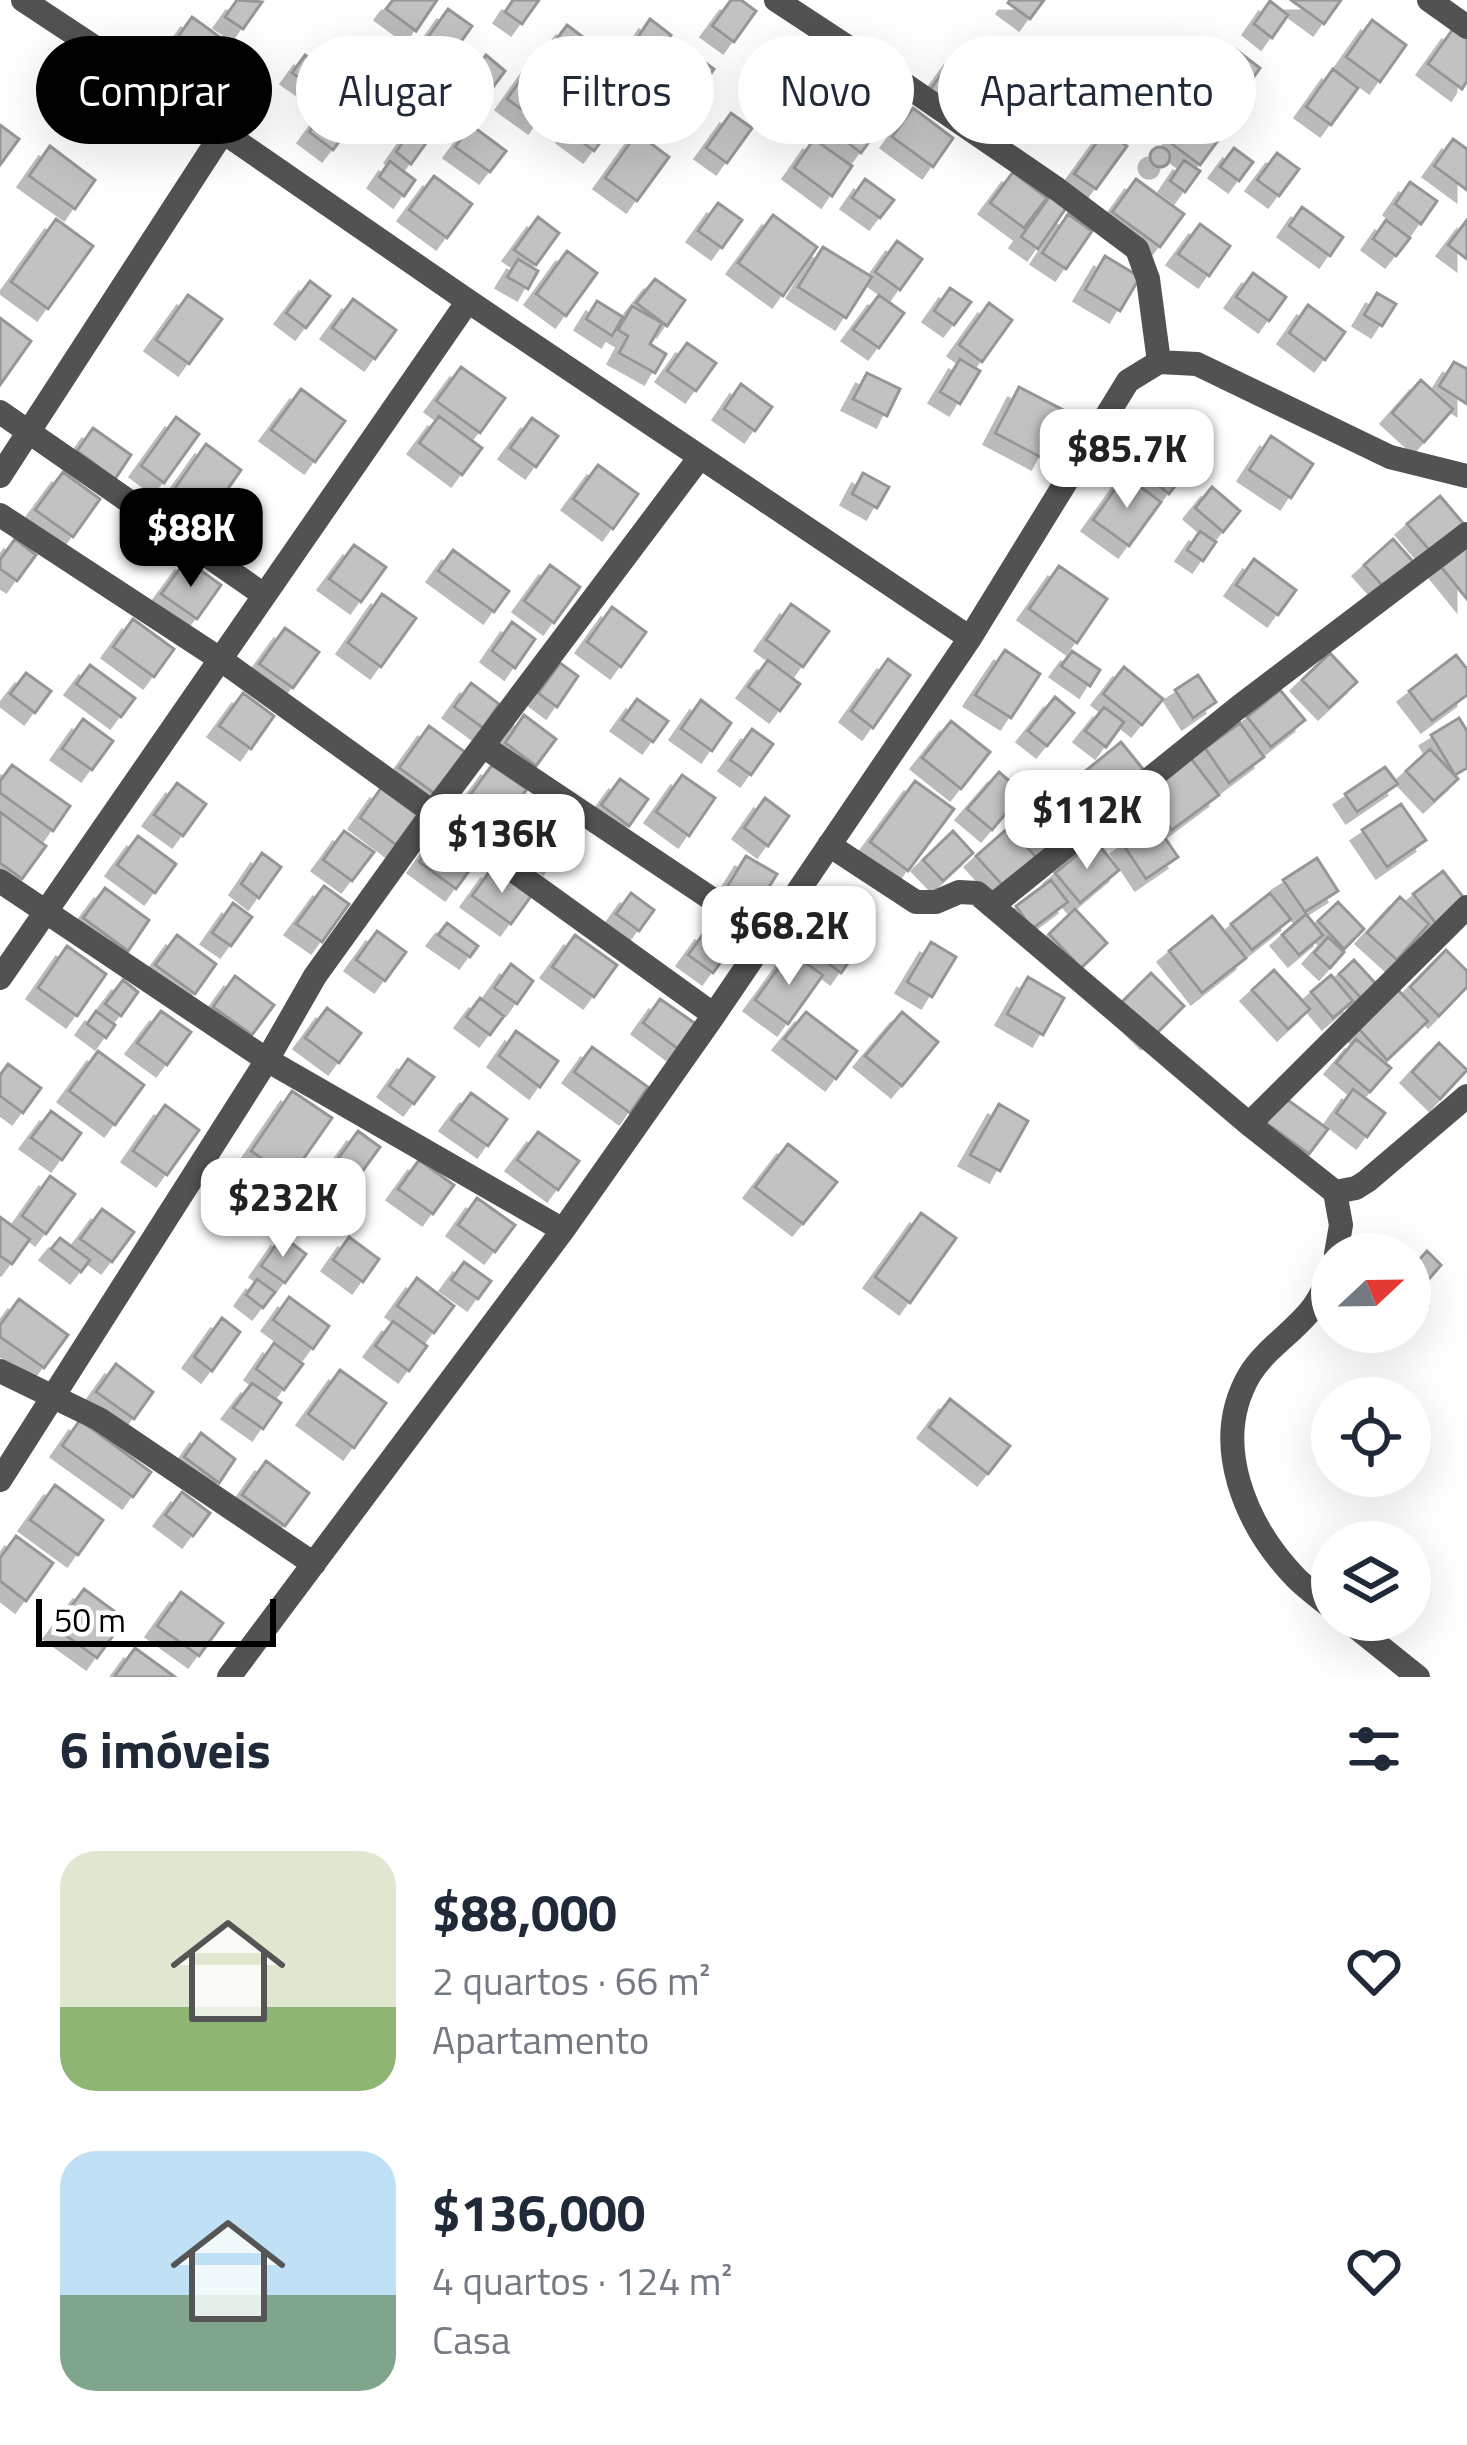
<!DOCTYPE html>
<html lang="pt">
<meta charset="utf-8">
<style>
body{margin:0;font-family:"Titillium Web",sans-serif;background:#f2f2f3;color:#1f2937;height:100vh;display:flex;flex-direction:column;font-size:45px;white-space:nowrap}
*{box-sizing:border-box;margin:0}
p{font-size:39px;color:#747a83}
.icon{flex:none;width:66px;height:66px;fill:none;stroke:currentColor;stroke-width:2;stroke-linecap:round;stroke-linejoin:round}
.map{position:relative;height:1677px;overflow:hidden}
.side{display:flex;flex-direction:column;background:#fff;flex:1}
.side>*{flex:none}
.guide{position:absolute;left:36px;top:36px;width:1395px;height:108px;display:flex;gap:24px}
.needle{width:78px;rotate:68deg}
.tools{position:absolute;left:1311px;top:1233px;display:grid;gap:24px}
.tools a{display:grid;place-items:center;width:120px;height:120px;border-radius:50%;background:#fff;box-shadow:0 12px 48px #0002;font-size:60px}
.scale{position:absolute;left:36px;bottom:30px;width:240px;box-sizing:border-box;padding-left:12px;border:6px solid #000;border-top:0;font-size:33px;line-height:42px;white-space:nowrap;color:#000;-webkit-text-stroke:9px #fff;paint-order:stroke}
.price{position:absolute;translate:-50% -102px;padding:0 27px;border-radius:24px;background:#fff;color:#222;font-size:39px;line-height:78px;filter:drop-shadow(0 3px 6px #0008)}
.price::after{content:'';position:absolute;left:50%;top:72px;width:36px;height:27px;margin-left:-18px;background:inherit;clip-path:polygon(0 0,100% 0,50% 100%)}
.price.active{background:#000;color:#fff}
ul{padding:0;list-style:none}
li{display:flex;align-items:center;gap:36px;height:300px;padding:0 60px}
li span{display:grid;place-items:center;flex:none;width:336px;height:240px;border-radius:36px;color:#555}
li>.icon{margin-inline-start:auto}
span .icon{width:144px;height:144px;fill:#fffc;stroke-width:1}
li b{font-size:51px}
h2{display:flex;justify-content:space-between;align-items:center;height:144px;padding:0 60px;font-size:51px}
.pill{padding:0 42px;border-radius:54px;background:#fff;box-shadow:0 12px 48px #0002;font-size:42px;line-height:108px}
.pill.active{background:#000;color:#fff}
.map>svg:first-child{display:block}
.building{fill:#c2c2c2;stroke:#969696;stroke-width:3;filter:url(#shadow)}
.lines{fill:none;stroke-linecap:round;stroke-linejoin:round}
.street{stroke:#525252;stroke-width:24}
</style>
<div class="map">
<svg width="1467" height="1677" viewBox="0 0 1467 1677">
<defs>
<filter id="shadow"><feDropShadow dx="-11" dy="11" stdDeviation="0" flood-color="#0004"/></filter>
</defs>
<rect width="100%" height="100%" fill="#fff"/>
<path class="building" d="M237,0l25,2 -19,27 -18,-12z
M393,0h44l-21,31 -30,-22z
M513,0h26l-17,24 -17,-12z
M731,0h10l15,11 -22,31 -22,-16z
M1010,0h34l-14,19 -22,-16z
M1291,0h50l-17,24z
M1270,1l18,14 -16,23 -18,-14z
M448,9l24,17 -24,34 -24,-17z
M192,17l36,26 -19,27 -36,-26z
M650,19l21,16 -14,21 -21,-16z
M1372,20l34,25 -26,37 -34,-25z
M567,25l28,21 -16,23 -29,-21z
M1453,29l14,10v42l-5,8 -34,-25z
M685,48l29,21 -20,29 -30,-21z
M1235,49l25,19 -31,44 -26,-19z
M305,55l27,19 -13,18 -27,-19z
M486,55l19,16 -14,19 -20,-15z
M955,55l33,23 -25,36 -33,-24z
M536,58l32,23 -29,41 -32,-23z
M394,66l23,16 -14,19 -22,-16z
M1333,69l25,19 -27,37 -25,-18z
M1061,75l24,17 -21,28 -23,-17z
M466,82l17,13 -11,15 -17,-13z
M870,86l26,19 -35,48 -25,-19z
M595,94l27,19 -28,38 -26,-19z
M1196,103l32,24 -28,38 -31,-23z
M913,108l40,30 -20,29 -41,-30z
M325,110l25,17 -17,23 -24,-18z
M731,113l21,15 -25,35 -21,-15z
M0,125l19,14 -19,26z
M471,125l35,26 -16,21 -35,-25z
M1105,131l22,15 -31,43 -22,-15z
M410,132l16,11 -15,21 -15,-12z
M637,133l32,24 -32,44 -32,-23z
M814,139l38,27 -20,30 -38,-28z
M1453,139l14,10v41l-33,-24z
M50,146l45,34 -20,29 -46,-33z
M1150 157a10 10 0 1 1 20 0a10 10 0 1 1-20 0Z
M1234,148l19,14 -14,19 -19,-14z
M1277,153l22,16 -20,27 -22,-16z
M1184,160l16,11 -15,21 -15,-11z
M390,161l25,19 -11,16 -25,-19z
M1013,172l34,26 -23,30 -34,-25z
M434,176l38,28 -25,34 -38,-28z
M865,179l29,21 -14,18 -28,-20z
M1136,179l48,35 -24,33 -48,-35z
M1410,182l27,19 -16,23 -26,-20z
M1052,193l16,12 -30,44 -17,-12z
M718,203l24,17 -20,28 -24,-17z
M1302,207l41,30 -13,19 -41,-30z
M1068,214l24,17 -26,38 -24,-16z
M773,215l44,32 -34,49 -45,-33z
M538,217l21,16 -23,32 -22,-15z
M56,219l37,27 -45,63 -37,-27z
M1386,220l24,18 -14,18 -23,-17z
M1467,220v39l-19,-14z
M1200,224l30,22 -21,30 -31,-22z
M897,241l25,18 -22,31 -25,-18z
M823,247l49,30 -26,41 -48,-31z
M567,251l30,22 -31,43 -30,-22z
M1105,256l35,21 -20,34 -35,-21z
M518,259l20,12 -10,18 -21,-12z
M1253,273l33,24 -17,24 -33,-24z
M655,279l30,21 -18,26 -31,-23z
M310,281l20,15 -24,32 -20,-15z
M950,288l21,14 -17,23 -20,-14z
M1377,293l19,11 -14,22 -18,-11z
M188,295l34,24 -33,45 -33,-24z
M879,295l25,18 -25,35 -26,-18z
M353,299l43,31 -21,29 -43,-31z
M597,301l26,16 -11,19 -26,-17z
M989,303l23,17 -30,42 -23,-17z
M1308,305l37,27 -20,28 -36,-27z
M632,306l30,17 -12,21 16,10 -11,19 -36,-20 9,-17 -10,-6z
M0,318l31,23 -31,44z
M687,343l29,20 -20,28 -29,-20z
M960,359l20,12 -20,33 -20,-12z
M1454,362l13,7v35l-28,-18z
M461,367l44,31 -25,35 -44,-32z
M867,373l33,16 -13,27 -34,-17z
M1421,380l32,29 -29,33 -32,-29z
M741,384l31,23 -17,24 -31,-22z
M1019,387l48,25 -25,46 -47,-25z
M301,389l44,32 -30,41 -44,-32z
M439,416l43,32 -20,27 -43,-32z
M176,417l23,17 -35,49 -23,-17z
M532,418l26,18 -22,31 -26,-19z
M93,428l38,27 -16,24 -38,-28z
M1158,434l35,28 -24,32 -36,-28z
M1271,436l42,28 -22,34 -42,-28z
M206,444l35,26 -31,44 -35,-26z
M598,465l40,29 -25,35 -40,-30z
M63,472l37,27 -27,38 -38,-27z
M863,473l26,14 -12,21 -25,-14z
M1125,475l36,27 -32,44 -36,-26z
M1212,487l28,24 -17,21 -28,-24z
M1440,496l23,27 -33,28 -23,-27z
M1200,531l16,11 -13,19 -16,-11z
M15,539l21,16 -19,26 -17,-12v-9z
M1393,539l23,26 -29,26 -23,-26z
M354,545l32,22 -25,35 -32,-23z
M1467,546v53l-26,-32z
M453,550l56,41 -15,21 -56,-41z
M1254,559l42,31 -18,25 -42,-30z
M186,560l35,25 -24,34 -36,-25z
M550,565l30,22 -26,36 -30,-22z
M1059,566l48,33 -30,44 -48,-34z
M382,594l34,24 -35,49 -33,-24z
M791,604l38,27 -26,36 -37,-27z
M612,607l34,25 -25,35 -34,-25z
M133,619l41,30 -20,28 -41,-30z
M512,622l23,17 -20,29 -23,-17z
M285,628l34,24 -26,36 -34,-24z
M1005,650l35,24 -29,44 -36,-23z
M1072,651l28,19 -10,16 -29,-20z
M1330,653l27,29 -28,26 -27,-28z
M1456,655l11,14v26l-35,26 -23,-30z
M888,659l22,16 -37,53 -22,-17z
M768,660l32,24 -20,27 -32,-24z
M560,663l18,13 -21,31 -19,-14z
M90,665l45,33 -14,19 -45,-33z
M1124,667l39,32 -21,26 -39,-31z
M26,673l25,18 -16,22 -25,-19z
M1198,675l18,27 -23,16 -18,-28z
M471,683l28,21 -16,24 -29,-21z
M1280,690l25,30 -34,27 -24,-30z
M243,693l31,23 -23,33 -32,-23z
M1055,697l19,16 -27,33 -19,-15z
M637,699l31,22 -15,21 -31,-22z
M701,700l30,23 -19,28 -31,-22z
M1104,707l20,15 -18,25 -21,-16z
M524,715l32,24 -20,27 -31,-23z
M1459,718l8,13v37l-12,7 -24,-40z
M83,719l30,22 -21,29 -30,-21z
M951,721l39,31 -29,37 -39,-31z
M1240,723l24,34 -35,26 -24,-35z
M429,726l36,26 -30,42 -36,-26z
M752,729l21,15 -22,31 -21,-15z
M1121,742l22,27 -38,31 -22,-27z
M1430,749l28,30 -24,22 -28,-30z
M1190,757l29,38 -47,35 -29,-37z
M12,765l58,41 -17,25 -53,-38v-12z
M492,765l35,24 -23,31 -34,-25z
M1385,767l13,17 -41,28 -12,-18z
M999,772l24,21 -31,37 -25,-21z
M682,775l33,23 -26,38 -33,-24z
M620,779l28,20 -19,27 -28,-21z
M915,781l39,28 -46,62 -38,-29z
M177,783l29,21 -23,32 -29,-21z
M1060,786l26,30 -37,33 -26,-31z
M381,788l37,27 -22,30 -36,-27z
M765,798l24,18 -21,30 -24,-18z
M538,803l39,28 -23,32 -39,-28z
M1401,804l25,36 -39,27 -25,-37z
M0,812l46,34 -24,33 -22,-16z
M1154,822l24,35 -32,22 -24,-36z
M1009,827l27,30 -33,29 -27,-30z
M442,830l37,27 -23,32 -37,-27z
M344,831l30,21 -22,29 -29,-21z
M953,831l20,22 -30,28 -20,-21z
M138,836l38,28 -21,29 -38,-28z
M1095,840l24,30 -39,33 -25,-30z
M262,853l19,14 -22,31 -18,-14z
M746,856l31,18 -27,44 -31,-18z
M1317,858l21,33 -33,21 -22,-32z
M492,868l39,28 -20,28 -39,-28z
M1443,871l24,31 -30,23 -24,-31z
M1051,880l17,22 -36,27 -16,-23z
M324,886l25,18 -27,38 -26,-18z
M105,888l44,32 -21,31 -45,-33z
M823,892l49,37 -31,44 -50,-37z
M631,893l23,17 -15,21 -23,-17z
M1270,893l21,26 -39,31 -21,-26z
M1400,897l29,27 -32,36 -30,-27z
M1338,902l26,27 -20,20 -26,-28z
M233,903l19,14 -21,29 -19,-13z
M1075,909l32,34 -26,25 -32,-34z
M1306,914l17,21 -24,20 -17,-20z
M1212,916l34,42 -44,35 -33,-42z
M447,923l31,23 -8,11 -32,-22z
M706,930l25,18 -18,25 -25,-18z
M377,931l29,21 -21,29 -29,-21z
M177,935l39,29 -21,30 -40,-29z
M575,935l42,30 -23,32 -42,-30z
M1328,937l16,15 -14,16 -16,-15z
M931,942l25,15 -24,40 -25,-15z
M67,946l39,28 -29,42 -39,-28z
M1446,950l21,21v16l-28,29 -29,-29z
M790,952l33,23 -35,49 -33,-24z
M1354,960l22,24 -15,14 -22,-24z
M511,964l22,17 -16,23 -23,-16z
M1274,970l36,39 -22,20 -36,-39z
M1151,973l33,33 -32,32 -33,-33z
M1331,975l22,26 -20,17 -22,-26z
M235,976l39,29 -22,30 -39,-28z
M1028,977l36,21 -21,37 -36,-21z
M123,980l15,12 -17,24 -16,-12z
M1398,990l30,31 -41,39 -29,-32z
M480,998l24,18 -14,19 -24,-18z
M660,999l36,25 -18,25 -35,-26z
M327,1008l34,25 -22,30 -34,-25z
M96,1011l19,14 -9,13 -19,-14z
M161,1011l30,21 -24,33 -30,-22z
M806,1012l51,39 -21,28 -52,-40z
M902,1012l36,30 -36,44 -37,-30z
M516,1031l42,30 -18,26 -41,-31z
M1356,1039l35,29 -21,24 -34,-29z
M1439,1043l28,27 -27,29 -28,-27z
M592,1047l56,40 -18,26 -56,-41z
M98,1051l46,34 -29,40 -46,-34z
M408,1059l26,18 -20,27 -25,-18z
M8,1064l33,24 -18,25 -23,-17v-21z
M1353,1089l32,24 -18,24 -31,-24z
M292,1091l40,27 -42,60 -39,-27z
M471,1093l36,26 -19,27 -37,-26z
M1285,1098l43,31 -19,25 -43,-31z
M999,1104l29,17 -28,50 -30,-16z
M165,1105l34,25 -32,45 -34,-24z
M51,1111l30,22 -19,27 -31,-22z
M358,1131l22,16 -21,29 -22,-16z
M538,1132l41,29 -21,29 -41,-30z
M788,1144l49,38 -34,42 -48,-37z
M419,1160l35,25 -21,29 -35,-25z
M50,1176l25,18 -29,40 -24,-18z
M477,1198l38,27 -20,27 -37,-27z
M102,1209l32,23 -22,30 -32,-23z
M921,1213l35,25 -46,65 -35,-26z
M0,1217l30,22 -18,25 -12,-8z
M282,1236l24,18 -21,29 -24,-17z
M349,1237l30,22 -16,23 -30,-22z
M60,1238l30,22 -9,12 -30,-23z
M1427,1251l14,14 -19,22 -12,-11v-6z
M464,1262l27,19 -13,18 -27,-19z
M417,1278l37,28 -20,27 -37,-27z
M257,1279l18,13 -12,16 -17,-13z
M1410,1292l18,14 -18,21z
M289,1297l40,29 -16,23 -40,-29z
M19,1299l49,36 -24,33 -44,-31v-12z
M222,1318l18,14 -28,39 -18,-14z
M393,1321l34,25 -18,25 -34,-25z
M274,1343l29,21 -19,26 -28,-21z
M116,1364l37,28 -19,27 -38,-27z
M340,1370l46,33 -32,45 -46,-34z
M252,1383l29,20 -18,26 -30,-21z
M950,1399l60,47 -22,28 -59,-47z
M80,1420l71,52 -18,25 -71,-51z
M201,1433l34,26 -16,24 -35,-26z
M266,1461l43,32 -24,33 -43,-31z
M55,1485l48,35 -25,35 -48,-35z
M182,1492l28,21 -17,23 -28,-21z
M16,1536l37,27 -27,38 -26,-20v-23z
M84,1589l41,30 -28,39 -42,-30z
M181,1592l42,31 -24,33 -42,-30z
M135,1648l40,29h-61z"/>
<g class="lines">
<path class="street" d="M23,0l200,132 245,169 502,337
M776,0l125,82 156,107 80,60 11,30 11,83
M1429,0l38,27
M0,412l264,183
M0,476l223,-344
M0,515l220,144 494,356
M483,746l284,190
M829,845l87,57h20l23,-10 18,1 272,231 86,68 6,33 -5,29
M0,881l267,179 296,170
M992,906l248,-200 227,-172
M0,978l468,-677
M1249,1124l218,-217
M1335,1192l21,-4 11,-7 100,-85
M1332,1273c-6,11 -11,23 -18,33 -18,25 -48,42 -64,68 -41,69 -4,152 46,204 11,11 24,20 36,30
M0,1371l99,48 215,145
M0,1480l267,-420 48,-84 118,-164 267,-355
M1347,1620l71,57
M229,1677l334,-447 151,-215 256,-377 158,-257 31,-19 38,2 193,93 77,19"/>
</g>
</svg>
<div class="tools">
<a><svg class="needle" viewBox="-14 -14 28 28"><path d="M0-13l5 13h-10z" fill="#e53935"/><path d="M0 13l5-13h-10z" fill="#747a83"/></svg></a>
<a><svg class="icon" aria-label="locate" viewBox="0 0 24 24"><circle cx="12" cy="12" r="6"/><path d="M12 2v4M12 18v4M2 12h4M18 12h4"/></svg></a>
<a><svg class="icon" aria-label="layers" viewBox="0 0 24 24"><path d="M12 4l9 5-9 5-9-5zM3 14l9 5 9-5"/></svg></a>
</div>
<div class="scale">50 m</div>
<b class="price" style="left:1127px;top:511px">$85.7K</b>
<b class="price active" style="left:191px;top:590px">$88K</b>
<b class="price" style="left:1087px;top:872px">$112K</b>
<b class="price" style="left:502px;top:896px">$136K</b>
<b class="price" style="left:789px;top:988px">$68.2K</b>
<b class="price" style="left:283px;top:1260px">$232K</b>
<div class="guide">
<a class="pill active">Comprar</a>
<a class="pill">Alugar</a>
<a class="pill">Filtros</a>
<a class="pill">Novo</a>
<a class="pill">Apartamento</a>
</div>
</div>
<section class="side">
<h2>6 imóveis<svg class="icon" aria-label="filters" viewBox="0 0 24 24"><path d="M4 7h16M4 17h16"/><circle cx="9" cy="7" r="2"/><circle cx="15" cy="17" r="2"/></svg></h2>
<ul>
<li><span style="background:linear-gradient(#dfe7d0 65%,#8fb573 0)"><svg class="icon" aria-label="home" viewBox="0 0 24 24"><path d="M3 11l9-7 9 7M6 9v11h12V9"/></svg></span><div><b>$88,000</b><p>2 quartos · 66 m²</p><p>Apartamento</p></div><svg class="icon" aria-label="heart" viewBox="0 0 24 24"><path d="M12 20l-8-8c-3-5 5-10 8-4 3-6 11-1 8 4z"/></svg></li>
<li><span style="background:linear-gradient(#bfe0f5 60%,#7fa58c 0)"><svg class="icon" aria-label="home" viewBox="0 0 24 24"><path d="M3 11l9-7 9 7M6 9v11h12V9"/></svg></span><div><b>$136,000</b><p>4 quartos · 124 m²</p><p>Casa</p></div><svg class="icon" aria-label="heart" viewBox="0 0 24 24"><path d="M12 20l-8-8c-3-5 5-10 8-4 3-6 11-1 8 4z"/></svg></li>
</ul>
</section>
